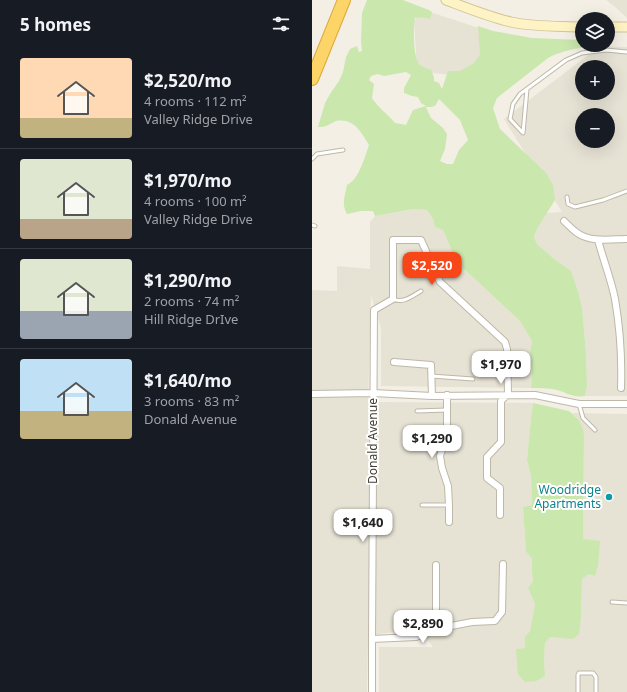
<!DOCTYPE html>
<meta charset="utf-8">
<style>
body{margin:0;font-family:"Noto Sans",sans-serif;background:#20242c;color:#f1f3f6;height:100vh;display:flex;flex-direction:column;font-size:15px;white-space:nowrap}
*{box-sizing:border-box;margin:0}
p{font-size:13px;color:#9ea1a6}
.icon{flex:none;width:22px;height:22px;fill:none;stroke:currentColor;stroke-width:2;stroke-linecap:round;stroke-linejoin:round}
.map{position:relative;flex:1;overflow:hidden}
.panel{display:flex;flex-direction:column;background:#171b24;width:312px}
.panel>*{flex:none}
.fabs{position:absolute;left:263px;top:12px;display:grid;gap:8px}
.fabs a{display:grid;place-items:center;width:40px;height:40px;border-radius:50%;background:#171b24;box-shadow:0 4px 16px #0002;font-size:20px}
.price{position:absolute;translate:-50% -34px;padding:0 9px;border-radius:8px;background:#fff;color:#222;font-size:13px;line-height:26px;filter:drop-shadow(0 1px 2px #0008)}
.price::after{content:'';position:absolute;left:50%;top:24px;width:12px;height:9px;margin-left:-6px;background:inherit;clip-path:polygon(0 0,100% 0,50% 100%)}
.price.on{background:#f74718;color:#fff}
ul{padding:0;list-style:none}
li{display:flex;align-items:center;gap:12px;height:100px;padding:0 20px}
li+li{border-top:1px solid #363941}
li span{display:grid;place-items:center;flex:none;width:112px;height:80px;border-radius:4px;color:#555}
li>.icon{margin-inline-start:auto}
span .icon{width:48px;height:48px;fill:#fffc;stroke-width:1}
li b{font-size:17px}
h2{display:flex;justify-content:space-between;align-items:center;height:48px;padding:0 20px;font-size:17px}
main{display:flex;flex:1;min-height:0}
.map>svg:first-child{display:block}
.residential{fill:#e6e2d4;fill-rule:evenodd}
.green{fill:#cae7ae;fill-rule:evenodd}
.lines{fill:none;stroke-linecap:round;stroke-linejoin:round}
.lane-casing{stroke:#beb8a8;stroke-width:5}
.street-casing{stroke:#beb8a8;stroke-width:8}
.secondary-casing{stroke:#d2c596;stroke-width:11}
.highway-casing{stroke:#dba937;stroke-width:14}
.lane{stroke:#fff;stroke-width:3}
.street{stroke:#fff;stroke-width:6}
.secondary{stroke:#fef3c4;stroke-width:9}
.highway{stroke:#fcd467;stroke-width:12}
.culture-dot{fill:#0f9aa8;stroke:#fff;stroke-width:1.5}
.labels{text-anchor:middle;stroke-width:4;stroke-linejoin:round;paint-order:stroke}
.street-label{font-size:12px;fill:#454035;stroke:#fff}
.culture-label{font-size:12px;fill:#0d838f;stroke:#fff;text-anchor:end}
</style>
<main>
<section class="panel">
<h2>5 homes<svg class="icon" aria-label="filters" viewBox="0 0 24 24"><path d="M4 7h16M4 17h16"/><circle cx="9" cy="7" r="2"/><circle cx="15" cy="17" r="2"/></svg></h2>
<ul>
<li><span style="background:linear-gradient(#ffd9b3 75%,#c2b280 0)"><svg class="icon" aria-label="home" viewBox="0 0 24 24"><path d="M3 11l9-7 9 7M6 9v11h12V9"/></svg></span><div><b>$2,520/mo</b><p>4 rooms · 112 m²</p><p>Valley Ridge Drive</p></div></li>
<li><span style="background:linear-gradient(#dfe7d0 75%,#b9a48a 0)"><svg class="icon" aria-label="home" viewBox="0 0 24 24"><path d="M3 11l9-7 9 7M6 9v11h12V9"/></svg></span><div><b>$1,970/mo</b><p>4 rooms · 100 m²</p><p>Valley Ridge Drive</p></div></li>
<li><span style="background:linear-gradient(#dfe7d0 65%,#9aa5b1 0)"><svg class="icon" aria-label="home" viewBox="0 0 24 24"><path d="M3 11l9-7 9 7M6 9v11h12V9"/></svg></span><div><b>$1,290/mo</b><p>2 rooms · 74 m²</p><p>Hill Ridge DrIve</p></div></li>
<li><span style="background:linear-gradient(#bfe0f5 65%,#c2b280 0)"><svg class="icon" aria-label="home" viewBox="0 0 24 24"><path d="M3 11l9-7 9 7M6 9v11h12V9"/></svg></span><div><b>$1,640/mo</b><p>3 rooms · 83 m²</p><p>Donald Avenue</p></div></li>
</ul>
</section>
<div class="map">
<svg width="315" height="692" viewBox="0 0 315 692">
<rect width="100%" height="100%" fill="#f3efe5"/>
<path class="residential" d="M294,0h21v18l-13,-12z
M121,13l52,17 -7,38 -26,7 -20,-2 -17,-9 1,-12 -2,-31 4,-5z
M288,46l27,1v349h-42l2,-10 -1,-33 -4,-46 -5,-19 -6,-17 -18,-13 -16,-14 -3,-7 3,-8 10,-16 15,-1 -58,-93zM270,67h26v26h-26zM270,115h26v26h-26z
M101,209l14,1 6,9 2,8 8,3 12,28 7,9 58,54 12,20 -2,11 2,21 -1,15 -150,-2v-58l-10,-33 -3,107 165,1 -2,15 -4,42 4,16 1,29 -9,2 3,43 6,9v14l1,8 -5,7 7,16 -5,27 -5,6v11l-9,1 29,27 -1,-15 1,-18 5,-6 12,1 19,-22 1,-37 7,-5 -6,-35 1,-104 -5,-15 -7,-7 55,1v278h-248v-45h54l-14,-18 -40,5 -11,4 -1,54h-55v-402l25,1v-25l33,3v-47l5,-6z"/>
<path class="green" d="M55,0h36l26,10 3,2 -2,7 -8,-2 -7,1c-2,9 -2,42 5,47 2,2 8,4 11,5l3,7v4l5,2 3,6 6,-18h12l9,-5 5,-3 6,-8 -2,-29 15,5 39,7 50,2v5h10l-1,2c-15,1 -30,4 -43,11l-51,40 -4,10 7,21 46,44 7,12 2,15 -18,29 -3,8 3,7 16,14 18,13 6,17 5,19 4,46 1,33 -2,10c-12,2 -17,-3 -28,-6 -9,-2 -18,-2 -26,-2l1,-15 -2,-21 2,-11 -12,-20 -58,-54 -7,-9 -12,-28 -8,-3 -2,-8 -6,-9 -14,-1 -38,7 -2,-5h-12l-14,3c-6,-11 -2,-17 0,-29 12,-5 18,-29 22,-40 -8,-13 -15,-27 -33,-24 -3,1 -5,3 -8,4 -3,2 -7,2 -10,2l7,-24 5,-9 9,-13 4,-9 3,-15 4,-8 7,-3 2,6 3,-1 -1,-9 1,-29zM94,72l5,3 -7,13v5l8,3 6,1 3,6 5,3 -13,4 -7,15 -11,-2c-7,-9 -17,-15 -23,-25l2,-14 -5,-4 2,-4 7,-2 6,2zM127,99l21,21 8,20 -9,10 -6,14h-6l-7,-3 5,-12 2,-15 -4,-6 -12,-10 -5,-11h5l4,-1z
M221,403l36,8 10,9 4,10 1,5 -1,104 17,2 -2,24 -3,11 -6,-2 -7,5 -1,37 -2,18 -6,5 -23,-2 -5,6 -1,18 1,15 -9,5 -11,1 -7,-8 -2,-25 9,-1v-11l5,-6 5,-27 -7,-16 5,-7 -1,-8v-14l-6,-8 -3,-44 9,-2 -1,-29 -4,-16 4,-42z"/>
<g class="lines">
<g class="lane-casing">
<path id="lane" d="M215,89l-4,44 -13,-14 3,-15 7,-10 46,-34 16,-7 24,-3 21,2
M0,159l5,-5 26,-4
M255,197l1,7 7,3 28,-7 24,-9
M0,225l3,1
M81,299c10,5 19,-3 28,-8
M119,376l42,3
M267,404l4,14 12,12
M105,411l30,-1
M110,505h27
M300,602l15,1
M266,692v-17l1,-2h14l3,4v15"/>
</g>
<g class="street-casing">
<path id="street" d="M252,221c4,4 8,8 12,11 13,11 36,7 51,7
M286,240c5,19 13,39 17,59 5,29 7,59 6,89
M82,362l37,3 1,31
M0,394l61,-1 59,3 103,-1 44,9h48
M135,395v39l-7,22 2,12 6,18 1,19v17
M124,565v64
M60,639l44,-2 20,-8 36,-7 23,-1 7,-9 1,-48
M60,692v-53l2,-329 19,-11v-59h28l19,42 65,60 2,7 1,45 -7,7v41l-14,15v21l13,10v27"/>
</g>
<g class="secondary-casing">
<path id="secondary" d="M134,0c21,8 43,17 65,22 22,5 48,4 71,5
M296,27h19"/>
</g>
<g class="highway-casing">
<path id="highway" d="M0,79l32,-79"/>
</g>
<use href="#lane" class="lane"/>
<use href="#street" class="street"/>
<use href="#secondary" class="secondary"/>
<use href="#highway" class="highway"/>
</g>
<circle class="culture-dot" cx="297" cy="497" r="4"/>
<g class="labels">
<g class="street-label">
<text transform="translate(61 441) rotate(-90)" y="4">Donald Avenue</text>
</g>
<g class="culture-label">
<text x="289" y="494">Woodridge<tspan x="289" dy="14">Apartments</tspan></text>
</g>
</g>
</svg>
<div class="fabs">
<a><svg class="icon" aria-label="layers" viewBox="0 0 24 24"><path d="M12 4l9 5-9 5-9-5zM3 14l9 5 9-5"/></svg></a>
<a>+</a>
<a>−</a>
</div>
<b class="price on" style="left:120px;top:286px">$2,520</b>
<b class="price" style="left:189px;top:385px">$1,970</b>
<b class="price" style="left:120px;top:459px">$1,290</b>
<b class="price" style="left:51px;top:543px">$1,640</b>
<b class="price" style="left:111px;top:644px">$2,890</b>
</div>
</main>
